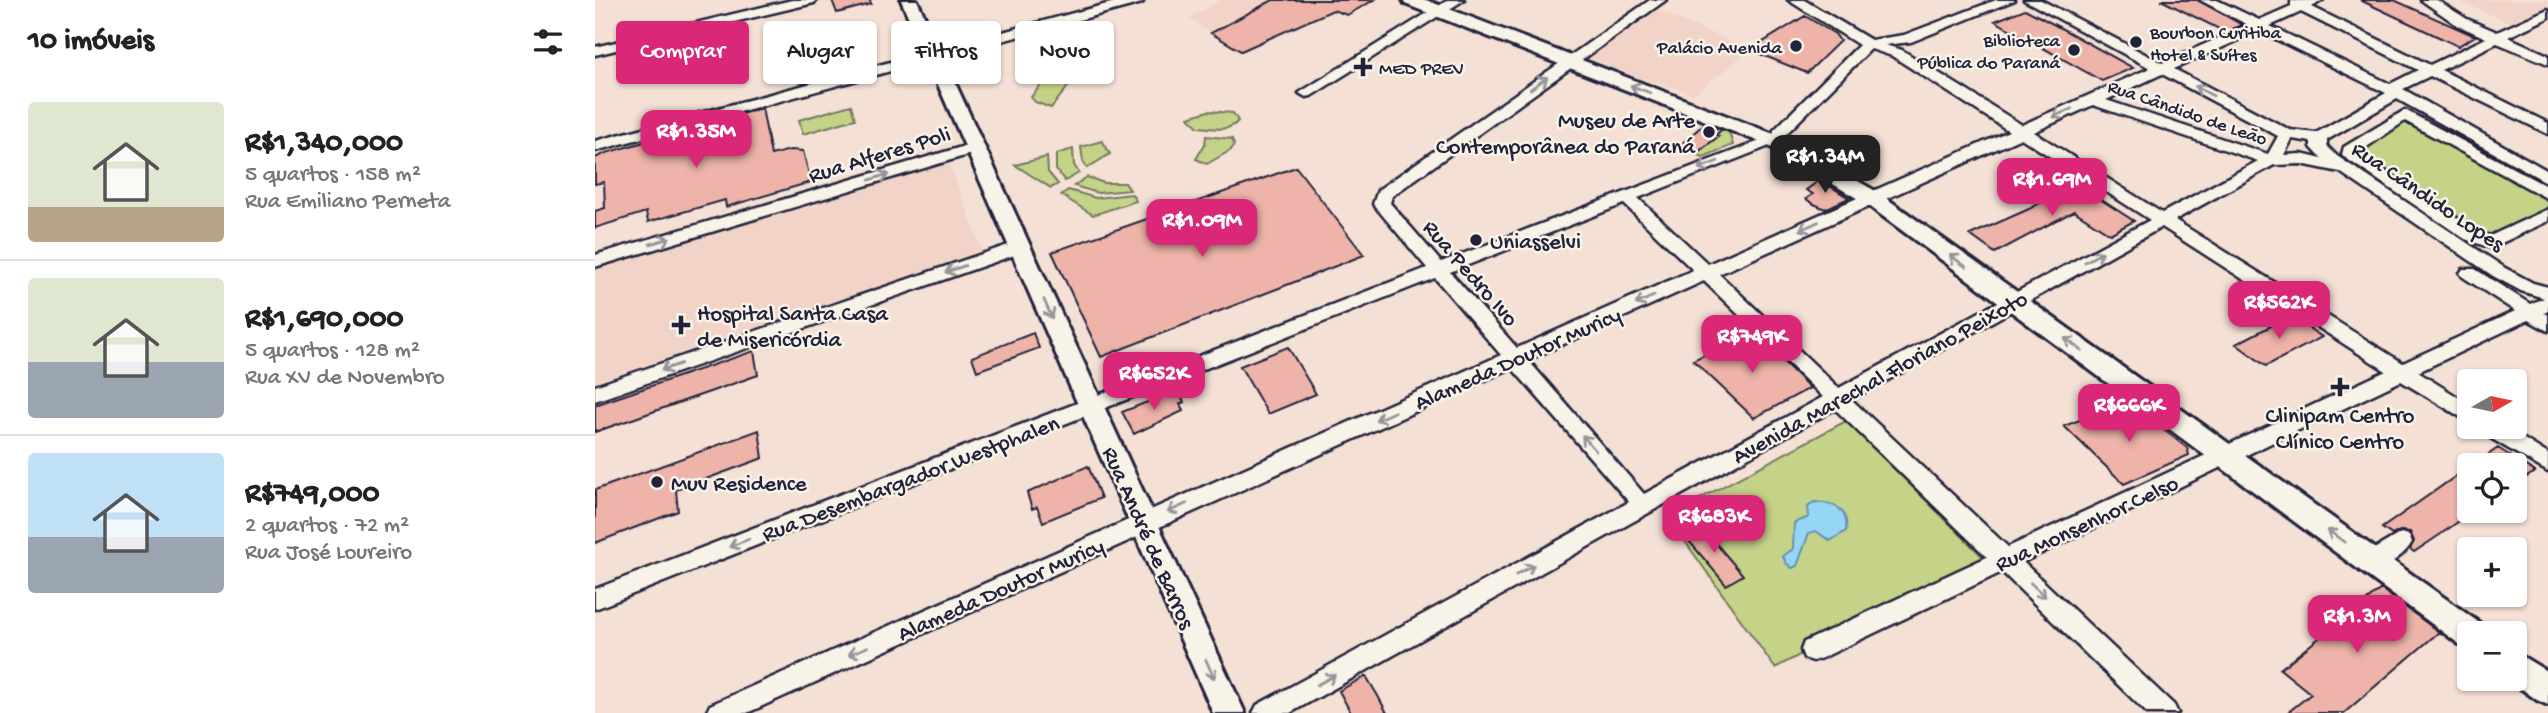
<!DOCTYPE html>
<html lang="pt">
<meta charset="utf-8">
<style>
body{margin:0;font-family:"Gochi Hand",sans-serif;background:#f6f6f6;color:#222;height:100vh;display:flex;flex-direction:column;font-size:26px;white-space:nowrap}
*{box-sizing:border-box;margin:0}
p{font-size:23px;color:#767676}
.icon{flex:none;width:38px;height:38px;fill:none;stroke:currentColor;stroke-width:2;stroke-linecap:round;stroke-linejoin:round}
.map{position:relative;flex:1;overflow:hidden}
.details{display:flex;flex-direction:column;background:#fff;width:595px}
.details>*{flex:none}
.top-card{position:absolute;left:21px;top:21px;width:665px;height:63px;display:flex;gap:14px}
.needle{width:46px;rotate:81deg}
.tools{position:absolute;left:1862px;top:369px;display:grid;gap:14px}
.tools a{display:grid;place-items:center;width:70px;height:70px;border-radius:7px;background:#fff;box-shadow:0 2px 5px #0004;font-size:35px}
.price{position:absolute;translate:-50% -60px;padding:0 16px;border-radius:14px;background:#db2777;color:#fff;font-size:23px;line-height:46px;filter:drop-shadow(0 2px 4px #0008)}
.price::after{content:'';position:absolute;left:50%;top:42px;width:21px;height:16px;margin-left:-10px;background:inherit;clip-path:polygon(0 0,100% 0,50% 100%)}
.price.current{background:#222;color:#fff}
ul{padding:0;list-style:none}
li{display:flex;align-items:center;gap:21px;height:175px;padding:0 28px}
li+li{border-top:2px solid #e0e0e0}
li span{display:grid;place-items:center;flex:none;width:196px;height:140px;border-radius:7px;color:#555}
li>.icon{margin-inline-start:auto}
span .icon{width:84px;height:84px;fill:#fffc;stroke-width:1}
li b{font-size:30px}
h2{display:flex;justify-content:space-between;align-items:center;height:84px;padding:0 28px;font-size:30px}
.chip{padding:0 24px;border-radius:7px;background:#fff;box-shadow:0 2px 5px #0004;font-size:24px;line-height:63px}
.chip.current{background:#db2777;color:#fff}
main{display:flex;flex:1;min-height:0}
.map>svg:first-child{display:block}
.built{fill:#f2d3c8}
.green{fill:#c4d387;stroke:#737a61;stroke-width:2}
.water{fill:#95d6f7;stroke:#678eac;stroke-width:2}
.building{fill:#eeb4a9;stroke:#22223b;stroke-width:2}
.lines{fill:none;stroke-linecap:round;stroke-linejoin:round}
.minor-casing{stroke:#22223b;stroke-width:5}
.major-casing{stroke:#22223b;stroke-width:6}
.minor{fill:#f7f3e8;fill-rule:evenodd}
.major{fill:#f7f3e8;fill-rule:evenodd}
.oneway{stroke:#97959a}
.poi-dot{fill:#22223b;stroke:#f7f3e8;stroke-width:2.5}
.labels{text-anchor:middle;stroke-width:5;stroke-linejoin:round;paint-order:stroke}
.far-poi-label{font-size:19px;fill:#22223b;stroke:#f7f3e8;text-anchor:start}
.far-street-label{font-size:19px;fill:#22223b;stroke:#f7f3e8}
.poi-label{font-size:23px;fill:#22223b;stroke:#f7f3e8;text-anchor:start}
.street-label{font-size:23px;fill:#22223b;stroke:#f7f3e8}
</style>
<main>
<section class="details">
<h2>10 imóveis<svg class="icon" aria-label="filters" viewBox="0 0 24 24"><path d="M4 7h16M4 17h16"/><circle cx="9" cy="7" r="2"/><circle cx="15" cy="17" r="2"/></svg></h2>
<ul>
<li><span style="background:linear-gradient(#dfe7d0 75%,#b9a48a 0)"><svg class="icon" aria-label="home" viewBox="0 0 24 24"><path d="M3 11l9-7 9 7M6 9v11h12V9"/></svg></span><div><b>R$1,340,000</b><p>5 quartos · 158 m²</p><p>Rua Emiliano Perneta</p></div></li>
<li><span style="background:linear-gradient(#dfe7d0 60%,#9aa5b1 0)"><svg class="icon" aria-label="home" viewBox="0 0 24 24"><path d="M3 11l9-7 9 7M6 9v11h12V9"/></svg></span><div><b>R$1,690,000</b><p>5 quartos · 128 m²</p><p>Rua XV de Novembro</p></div></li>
<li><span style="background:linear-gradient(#bfe0f5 60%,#9aa5b1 0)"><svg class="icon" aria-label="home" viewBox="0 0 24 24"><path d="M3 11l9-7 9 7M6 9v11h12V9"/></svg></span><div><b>R$749,000</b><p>2 quartos · 72 m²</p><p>Rua José Loureiro</p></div></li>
</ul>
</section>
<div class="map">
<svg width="1953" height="713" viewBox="0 0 1953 713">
<rect width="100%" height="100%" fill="#f4e0d5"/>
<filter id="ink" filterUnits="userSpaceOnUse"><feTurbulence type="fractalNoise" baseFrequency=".0143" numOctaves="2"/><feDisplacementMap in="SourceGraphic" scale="14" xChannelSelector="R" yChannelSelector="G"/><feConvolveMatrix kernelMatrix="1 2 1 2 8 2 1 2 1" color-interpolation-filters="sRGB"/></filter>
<g filter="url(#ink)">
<path class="built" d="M626,0h52l-62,33 -22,-15z
M1861,0h92v6l-37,17z
M1055,8l21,8 79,34 -57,45 -34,-13 -6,1 -70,-27z
M354,163l34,90 -388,129v-113z"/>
<path class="green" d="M499,54l-43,54 -16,-6 -4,-5 30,-36z
M256,105l4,14 -52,15 -4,-14z
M613,111l25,2 5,8c-10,12 -26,7 -40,6l-9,-10z
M1810,115l143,79v20l-57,28 -141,-88z
M1127,129l7,3 4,13 -30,12 -8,-3 23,-18 -3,-2z
M611,136l26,3 2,6 -3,5 -24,14 -11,-5 9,-15z
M507,141l8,13 -23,14 -4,-7 -2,-14z
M478,149l1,16 5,8 -14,8 -9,-11v-16z
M452,157l1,15 10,12 -7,4 -36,-23z
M492,177l17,6h21l5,7 -32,3 -24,-7z
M473,190l28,8 36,-4 4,7 -43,14 -32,-20z
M1251,421l138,137 -209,110 -108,-152z"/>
<path class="water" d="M1219,502c20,1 35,6 32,29l-16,10 -14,-10 -7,2 -12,33 -5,2 -6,-5 -3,-7 10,-7 1,-26 15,-6 -1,-10z"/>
<path class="building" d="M237,0h38l1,4 -34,9z
M678,0h101l-27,15 -14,-5 -92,41 -30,-18z
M1566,0h37l44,25 -17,7z
M1765,0h34l81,36 -17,10z
M1430,9l43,23 65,36 -31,13 -107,-60z
M1210,16l30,18 5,7 -33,32 -57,-23z
M167,108l9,47 19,-5 13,1 8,31 -85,25 -1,-7 -77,22 -2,-10 -51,16v-17l10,-3 -1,-26 -9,2v-26l11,-5z
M1110,123l16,7 -5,5 3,1 -24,18 -17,-7z
M701,167l68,88 -263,102 -49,-105z
M1225,180l29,18 -24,11 -11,-5 -8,-5 7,-5 -7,-4z
M1480,183l59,38 -24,13 -36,-23 -79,42 -25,-18 59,-26z
M1695,316l32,21 -56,29 -30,-22z
M1158,332l57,56 -56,30 -61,-58z
M438,333l6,15 -62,23 -5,-14z
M693,347l28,47 -48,20 -28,-48z
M159,351l4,24 -163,57v-27z
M583,390l6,12 -4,2 3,7 -49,23 -12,-22z
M1542,409l50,39 2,7 -65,29 -60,-58 26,-10 10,8z
M164,430l4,28 -87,32 2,21 -83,32v-53z
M1903,448l28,18 9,6 -20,12v-18h-43z
M493,466l13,32 -58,24 -6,-15 -5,2 -5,-16z
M1874,467v47l-28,20 -27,18 -4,-3 4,-8 -4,-9 -10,-1 -8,4 -10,-7z
M1106,526l42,49 -17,10 -42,-50z
M1786,589l58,43 -95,81h-57l24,-19 -31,-25z
M771,676l12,20 9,17h-36l-12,-22z"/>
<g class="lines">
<g class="minor-casing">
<path id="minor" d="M197,0h24l-2,3 -219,52v-8z
M527,0h22l-2,3 -547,148v-10z
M853,0h16l-153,96 -5,1 -7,-4z
M1055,0h16l-274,196 -2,7 51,59 332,-126 1,-6 85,-85 -71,-45h16l67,40 33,-5 92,-35h19l-104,42 -26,3 17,5 120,75 128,-57 -126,-68h17l121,63 86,-38 -48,-25h17l42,20 32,-14v-5l32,-1 -11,7 118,58 56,-27 -29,-13 -36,-25h16l30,19 30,13 51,-23v9l-40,19 40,18v9l-51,-21 -56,27 107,53v11l-118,-58 -27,13 145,82v12l-151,-84 -70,41v6l10,10 168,112 28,15 15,4v24l-4,2 4,2v16l-20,-11 -110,52 51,32v18l-68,-41 -378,181 151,143 4,8h-31l-145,-141 -180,86 -9,3 -9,-3 -3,-8 3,-8 183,-85 -152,-148 -545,304h-37l4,-8 372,-203 -117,-134 -765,345h-41l4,-8 791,-350 -66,-77 -840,331v-20l832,-321 -54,-64 5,-14zM1706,12l117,58 -28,14 -120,-58zM1664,31l127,62 -70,40 -26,-3 -116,-61zM1276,49l21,7 117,75 -301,133 -70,-66 139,-55 1,-6 6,-1zM1567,74l116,62 -10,18 -162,-54zM1498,105l165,56 -96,52 -57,-36 -14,-4 -4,-7 -53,-34zM1426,138l53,34 5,8 15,4 56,36 -311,168 -120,-114zM1697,139l19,3v5l11,12 -21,-5 -17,1zM1706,164l39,8 153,104 28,15 23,7 -14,6 -55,-35h-12l-3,4 3,4 52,34 -112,52 -228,-143 99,-55zM1029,204l69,66 -176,78 -67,-76zM1567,227l224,144 -378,176 -156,-147zM1109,281l119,116 -179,97 -116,-134z
M1810,110l143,77v12l-143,-78 -47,32 119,78 13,5 58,-27v12l-57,27 -26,-9 -121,-82 -2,-3 2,-7z
M380,143l8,5 -2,3 -386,116v-12z
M425,241l6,2 3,4 -3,4 -431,150v-15z
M1884,427h26l43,27v18l-66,-39z
M1806,533l8,2 3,7c-7,14 -33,32 -48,27l-3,-7 3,-7z"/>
</g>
<g class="major-casing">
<path id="major" d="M306,0h16l328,713h-32z
M808,0h23l353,136 100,57 602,431 4,10h-16v13l-10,-3 -594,-441 -100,-59 -360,-140z
M1920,652l33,20v33l-11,-5 -29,-21h7z"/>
</g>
<use href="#minor" class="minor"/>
<use href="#major" class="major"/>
</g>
<defs><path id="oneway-shaft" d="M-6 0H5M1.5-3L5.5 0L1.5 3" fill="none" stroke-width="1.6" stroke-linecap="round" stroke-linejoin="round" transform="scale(1.75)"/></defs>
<g class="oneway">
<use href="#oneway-shaft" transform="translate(944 83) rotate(-35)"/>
<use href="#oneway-shaft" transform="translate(1045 89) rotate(-159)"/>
<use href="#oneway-shaft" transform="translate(1609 91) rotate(-152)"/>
<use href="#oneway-shaft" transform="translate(1467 113) rotate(156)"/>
<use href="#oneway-shaft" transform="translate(1113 165) rotate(159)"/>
<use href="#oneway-shaft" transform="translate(284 177) rotate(-17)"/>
<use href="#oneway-shaft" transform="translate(1214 226) rotate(156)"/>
<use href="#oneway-shaft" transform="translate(65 241) rotate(-17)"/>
<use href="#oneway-shaft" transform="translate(1499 257) rotate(-29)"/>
<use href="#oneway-shaft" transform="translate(1363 261) rotate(-144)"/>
<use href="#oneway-shaft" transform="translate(360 269) rotate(161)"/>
<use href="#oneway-shaft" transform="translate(1050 300) rotate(156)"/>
<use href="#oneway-shaft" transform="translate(453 309) rotate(66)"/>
<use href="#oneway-shaft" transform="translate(1478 344) rotate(-144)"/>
<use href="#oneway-shaft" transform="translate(76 367) rotate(161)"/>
<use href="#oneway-shaft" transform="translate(790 416) rotate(156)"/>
<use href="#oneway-shaft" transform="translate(994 443) rotate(-131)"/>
<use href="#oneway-shaft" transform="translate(582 508) rotate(156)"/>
<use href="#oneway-shaft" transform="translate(1741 536) rotate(-144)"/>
<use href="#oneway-shaft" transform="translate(144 543) rotate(159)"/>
<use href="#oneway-shaft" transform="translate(930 570) rotate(-29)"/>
<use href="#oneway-shaft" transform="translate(1443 590) rotate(44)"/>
<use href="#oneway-shaft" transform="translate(263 651) rotate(156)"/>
<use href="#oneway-shaft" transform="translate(615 669) rotate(66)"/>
<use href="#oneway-shaft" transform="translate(731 680) rotate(-29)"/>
</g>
</g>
<g class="poi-dot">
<circle cx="1541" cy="42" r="7"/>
<circle cx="1201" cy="46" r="7"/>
<circle cx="1479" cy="50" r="7"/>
<path d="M764.5 56.5h7v7h7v7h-7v7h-7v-7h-7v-7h7z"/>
<circle cx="1114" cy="132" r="7"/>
<circle cx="881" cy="240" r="7"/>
<path d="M82.5 314.5h7v7h7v7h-7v7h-7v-7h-7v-7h7z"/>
<path d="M1741.5 376.5h7v7h7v7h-7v7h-7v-7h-7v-7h7z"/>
<circle cx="62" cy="482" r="7"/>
</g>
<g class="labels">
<g class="far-poi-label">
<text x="1555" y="38">Bourbon Curitiba<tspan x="1555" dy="22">Hotel &amp; Suítes</tspan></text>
<text x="1465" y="46" text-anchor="end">Biblioteca<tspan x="1465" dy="22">Pública do Paraná</tspan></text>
<text x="1187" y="53" text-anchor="end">Palácio Avenida</text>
<text x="784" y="74">MED PREV</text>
</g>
<g class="far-street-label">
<text transform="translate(1593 111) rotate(19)" y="7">Rua Cândido de Leão</text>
</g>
<g class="poi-label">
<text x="1100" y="127" text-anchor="end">Museu de Arte<tspan x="1100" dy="26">Contemporânea do Paraná</tspan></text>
<text x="895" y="248">Uniasselvi</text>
<text x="102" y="320">Hospital Santa Casa<tspan x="102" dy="26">de Misericórdia</tspan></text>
<text x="1745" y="422" text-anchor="middle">Clinipam Centro<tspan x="1745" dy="26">Clínico Centro</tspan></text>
<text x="76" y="490">Muv Residence</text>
</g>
<g class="street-label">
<text transform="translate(284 153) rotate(-17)" y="8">Rua Alferes Poli</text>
<text transform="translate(1834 195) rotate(34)" y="8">Rua Cândido Lopes</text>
<text transform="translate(877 272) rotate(49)" y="8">Rua Pedro Ivo</text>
<text transform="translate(922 357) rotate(-24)" y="8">Alameda Doutor Muricy</text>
<text transform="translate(1284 376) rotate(-29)" y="8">Avenida Marechal Floriano Peixoto</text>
<text transform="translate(315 477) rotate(-21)" y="8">Rua Desembargador Westphalen</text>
<text transform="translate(1491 522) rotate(-25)" y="8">Rua Monsenhor Celso</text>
<text transform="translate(555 537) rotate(66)" y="8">Rua André de Barros</text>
<text transform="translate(405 588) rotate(-24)" y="8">Alameda Doutor Muricy</text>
</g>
</g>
</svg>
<div class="tools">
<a><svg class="needle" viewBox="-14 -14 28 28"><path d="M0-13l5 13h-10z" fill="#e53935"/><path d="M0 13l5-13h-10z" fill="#767676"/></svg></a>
<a><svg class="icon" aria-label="locate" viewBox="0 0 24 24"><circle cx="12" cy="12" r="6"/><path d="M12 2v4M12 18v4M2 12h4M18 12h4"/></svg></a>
<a>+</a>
<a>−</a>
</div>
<b class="price" style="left:101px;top:170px">R$1.35M</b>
<b class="price current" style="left:1230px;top:195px">R$1.34M</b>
<b class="price" style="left:1457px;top:218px">R$1.69M</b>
<b class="price" style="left:607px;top:259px">R$1.09M</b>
<b class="price" style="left:1684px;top:341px">R$562K</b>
<b class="price" style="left:1157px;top:375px">R$749K</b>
<b class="price" style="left:559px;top:412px">R$652K</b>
<b class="price" style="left:1534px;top:444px">R$666K</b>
<b class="price" style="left:1119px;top:555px">R$683K</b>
<b class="price" style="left:1762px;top:655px">R$1.3M</b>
<div class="top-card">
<a class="chip current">Comprar</a>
<a class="chip">Alugar</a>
<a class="chip">Filtros</a>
<a class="chip">Novo</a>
</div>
</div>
</main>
